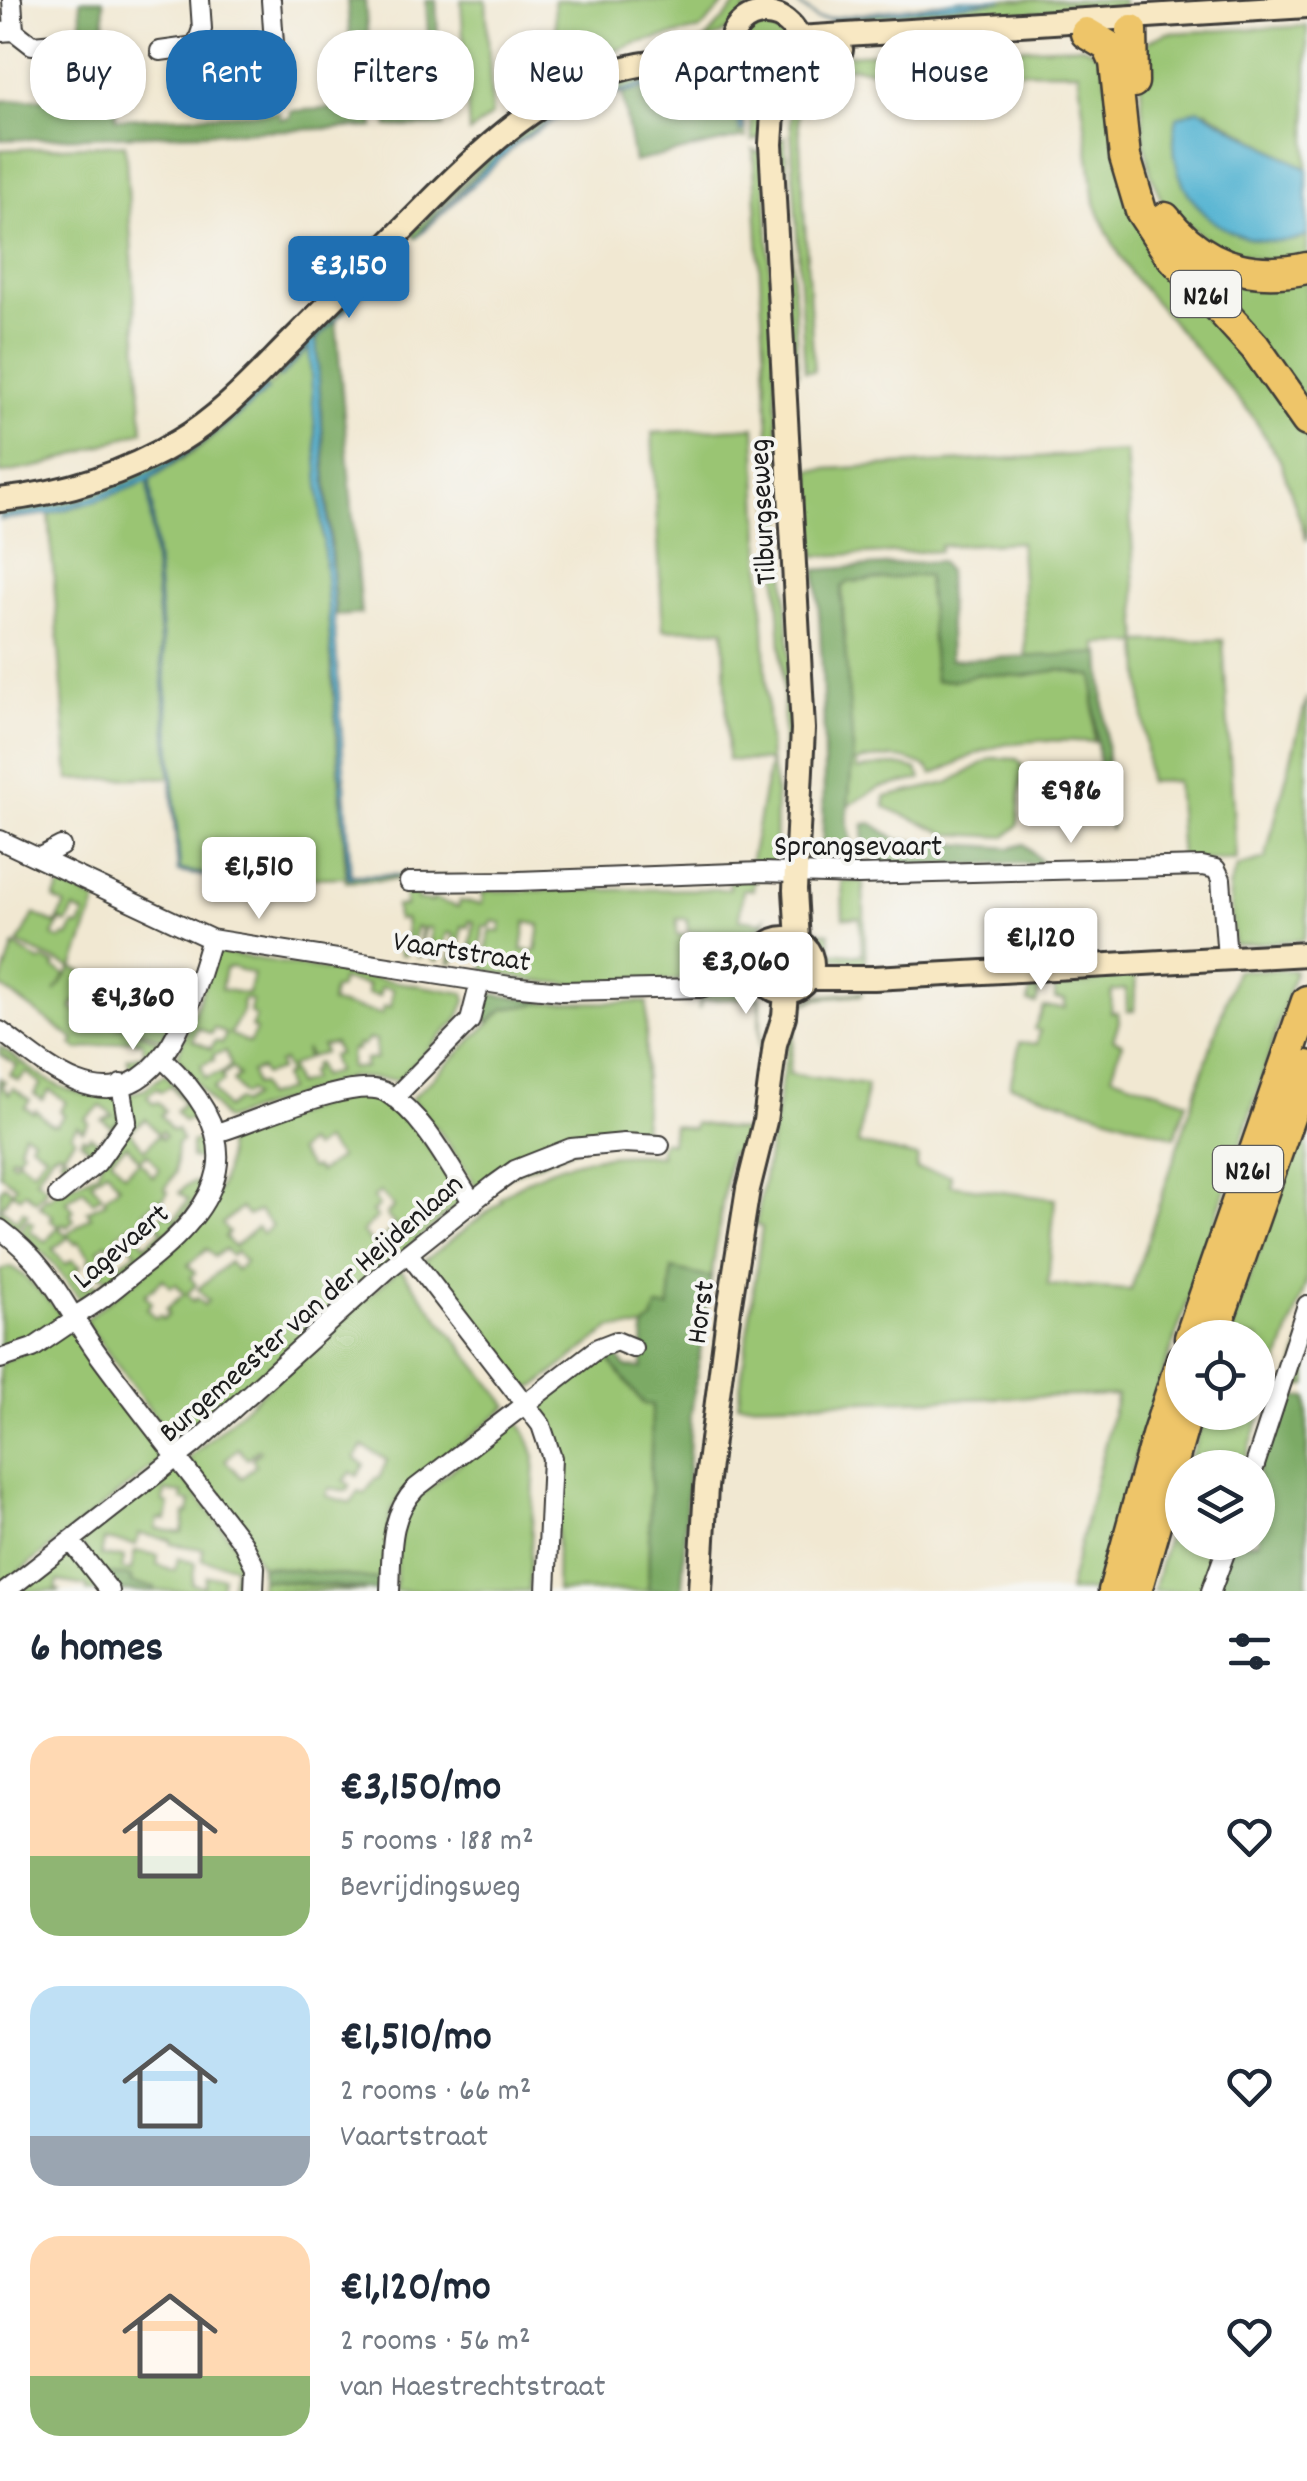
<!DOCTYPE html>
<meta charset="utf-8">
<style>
body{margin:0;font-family:Dekko,sans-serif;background:#f6f6f7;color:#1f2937;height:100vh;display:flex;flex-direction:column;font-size:38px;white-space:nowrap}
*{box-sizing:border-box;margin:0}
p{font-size:32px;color:#747a83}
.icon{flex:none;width:55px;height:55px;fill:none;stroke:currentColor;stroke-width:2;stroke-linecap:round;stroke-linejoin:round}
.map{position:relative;height:1591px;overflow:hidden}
.drawer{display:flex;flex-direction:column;background:#fff;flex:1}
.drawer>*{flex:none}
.hud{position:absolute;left:30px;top:30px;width:1248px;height:90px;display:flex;gap:20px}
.fabs{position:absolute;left:1165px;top:1320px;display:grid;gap:20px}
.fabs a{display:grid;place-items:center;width:110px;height:110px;border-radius:50%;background:#fff;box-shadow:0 2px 8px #0004;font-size:50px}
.price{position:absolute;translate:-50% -85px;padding:0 22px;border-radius:10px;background:#fff;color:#222;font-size:32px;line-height:65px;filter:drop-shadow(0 2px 5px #0008)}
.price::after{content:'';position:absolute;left:50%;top:60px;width:30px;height:22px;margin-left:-15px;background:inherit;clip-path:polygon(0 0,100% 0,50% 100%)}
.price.selected{background:#1f6fb2;color:#fff}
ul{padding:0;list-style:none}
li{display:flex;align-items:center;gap:30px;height:250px;padding:0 30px}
li span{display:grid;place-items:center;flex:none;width:280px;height:200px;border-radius:30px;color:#555}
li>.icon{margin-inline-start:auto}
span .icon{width:120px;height:120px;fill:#fffc;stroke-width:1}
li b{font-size:42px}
h2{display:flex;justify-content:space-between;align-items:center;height:120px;padding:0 30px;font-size:42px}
.pill{padding:0 35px;border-radius:40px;background:#fff;box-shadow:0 2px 8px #0004;font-size:35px;line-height:90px}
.pill.selected{background:#1f6fb2;color:#fff}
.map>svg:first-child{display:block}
.green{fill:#9ac573;stroke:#5b7048;stroke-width:2.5;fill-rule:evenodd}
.forest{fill:#7baa65;stroke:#4c6340;stroke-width:2.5}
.water{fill:#54b4d2;stroke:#386877;stroke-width:2.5}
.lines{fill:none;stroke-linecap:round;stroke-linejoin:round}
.street-casing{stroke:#3c3b37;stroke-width:22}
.secondary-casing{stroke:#3c3b37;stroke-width:28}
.highway-casing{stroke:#3c3b37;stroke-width:35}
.street{stroke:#fff;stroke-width:18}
.secondary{stroke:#f8e8c3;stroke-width:22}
.highway{stroke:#eec569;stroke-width:30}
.labels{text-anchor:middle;stroke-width:8;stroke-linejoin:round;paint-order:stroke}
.shield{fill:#f6f6f2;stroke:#5d5d5c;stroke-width:2.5}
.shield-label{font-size:28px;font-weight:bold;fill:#1c1c1c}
.street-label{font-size:30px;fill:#1c1c1c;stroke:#f6f6f2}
</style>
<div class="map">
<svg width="1307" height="1591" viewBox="0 0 1307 1591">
<rect width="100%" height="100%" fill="#f6f6f2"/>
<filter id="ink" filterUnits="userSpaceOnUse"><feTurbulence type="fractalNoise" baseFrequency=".01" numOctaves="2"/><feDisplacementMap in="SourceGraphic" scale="20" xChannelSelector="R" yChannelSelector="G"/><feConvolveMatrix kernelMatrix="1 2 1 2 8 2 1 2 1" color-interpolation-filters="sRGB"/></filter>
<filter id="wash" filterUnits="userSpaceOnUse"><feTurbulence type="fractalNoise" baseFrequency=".0048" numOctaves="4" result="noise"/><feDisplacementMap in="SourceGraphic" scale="40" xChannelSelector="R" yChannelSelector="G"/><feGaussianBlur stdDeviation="2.25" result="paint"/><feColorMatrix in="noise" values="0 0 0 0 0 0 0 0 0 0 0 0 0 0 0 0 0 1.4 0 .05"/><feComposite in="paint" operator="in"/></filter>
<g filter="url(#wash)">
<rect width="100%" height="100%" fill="#f1e8d2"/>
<path class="green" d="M461,0h25l6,115 -23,18z
M554,0h174l-28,30 -64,13 -78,30z
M741,0h10c-9,20 -27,37 -48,42z
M1003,0h120v7l-293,19 5,-6z
M1307,26v143l-102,-59 93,130 9,-4v27l-75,-2 -69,-57 -12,-29 -7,-33 -5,-86 9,-15 19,-8z
M743 49a22 22 0 1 1 44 0a22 22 0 1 1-44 0Z
M1082,46l20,10 21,121 184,257v107l-27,-81 -29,-46 -121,-141 -22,-39 -13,-31 -17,-132 -201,1c-45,-12 -60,-2 -79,41l16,258h-9l-15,-260c6,-28 35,-33 45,-56z
M699,68c29,34 42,7 47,70h-6c9,-36 -17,-46 -45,-66l-61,14 -25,11v-15l8,-4z
M707,69h21c26,29 29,25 34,68l-10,4c-1,-41 -7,-54 -45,-72z
M595,87l6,2 2,11c-44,-6 -161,99 -187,138l-5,-5 93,-92z
M785,136l13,237 -8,-7 -12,-225z
M125,144l18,287 -97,34 -46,9v-324z
M753,150l11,4 29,573 -5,30h-5l1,-58z
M1143,185l26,47 138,42v137l-161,-202z
M403,241l5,4 -130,133 32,-31 36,530 62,-1v3l-62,3 -1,-5 -101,3 -64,-10 -30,-391 47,-29 71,-60 -3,-2c-79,75 -155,116 -265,128v-9l54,-8 213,-117 4,3 5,-5 -4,-4z
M755,427l15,333 6,32 -1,75h-29l5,-8 19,-98 -42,-1 -4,-131 -61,1 -11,-197z
M1126,452l13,190 84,-2 13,220h-55l-5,-79 -28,1 -9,-139 -42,1 2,10 -73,3 -6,-115 -80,4v5l-125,5 -5,-86z
M148,480l22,297 -101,3 -20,-266 50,-14z
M927,574l9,107 21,-1 22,-6 42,2 38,-6 35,6v66c-35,-2 -77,-4 -111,9 -18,7 -34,17 -51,24l-3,-6c-24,-14 -47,-14 -73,-7l2,8c20,-5 38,-8 59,0l4,9 -42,9 -31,18 5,-57 -6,-55 -5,-107 7,-5z
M1307,697v229l-4,14 -69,5 -5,-57 8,-21 28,-8z
M992,758l25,1 5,5 -4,61 -12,12 -58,-3 -63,-27v-10l63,-14z
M729,876h25l-1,14 -10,-1 -4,30 22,3 4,-4 -1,6 -18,16 -9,27 -32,12 -121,6 -51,-4 -50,-12 7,-38 10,1 2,-9 -10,-2 -2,6 -7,-1 -2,22 -11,-2 4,-24 -5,-1 -1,6 -6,-1 -2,18h-6l-1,19h-4l5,-29 -7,-1 -9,28 -6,-2 2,-16 -4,-1 1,-14h-7l-4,29h-3l5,-29 -6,-1 -3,13h-5l-2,15h-6l-1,-18 8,-1 -2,-17 -8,1 -1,-14h9v-14l13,-1 -1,9 15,2 1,-3 25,8 2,-6 22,3 1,-11 -10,-2 256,-2zM677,919h10l1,13 21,3 1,13 -8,1 -1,8 -12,1 -2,-23h-10zM526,922l14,3 -4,26 -14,-1z
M842,881h21l3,86 -33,-9 -18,-26 14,1 2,19 31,3 -2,-37h-17z
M61,885l36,16 -24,67 29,13 -2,6 32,14 4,-7 38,16 -11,29 -89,-37 -2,7 17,6 2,-4 5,2 -1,4 12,6 2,-4 5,2 -1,4 6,2 2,-3 41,19 -8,12 -24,14 -3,-11 18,-3 -3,-14 -6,1 -1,-3 -57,11 -6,-5 3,-5 -75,-54 14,-41 26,17 3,-3 12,6 -1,3 12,7 -11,17 17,-24 -54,-24 16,-30 22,10 9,-19 -11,-6zM74,909l11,5 -5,13 -6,-2 -6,12 -4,-1 -3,4 -8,-4 8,-16 6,3z
M768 965a17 17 0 1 1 34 0a17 17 0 1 1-34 0Z
M217,952l247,41 2,8 -8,19 -60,60 -48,-3 -125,43 -48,-63zM232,967l21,7 -5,20 -27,-5 4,-20zM341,980l27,5 -1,9 12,2 2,-9 12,2 -2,18 -7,-1 -2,8 -51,-11 2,-14h6zM243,999l9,1 -2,13 6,4 -5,10 5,3 -7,13 -19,-9 12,-22zM198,1028l13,6 3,-6 12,6 -4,9 -7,-2 -4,8 -19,-9zM369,1039l7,1v19l-11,1v8h-15l1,-18h6v-5h6zM334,1043l4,11 -7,2 5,16 -15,4 -4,-13 -4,2 1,5 -5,2 2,8 -15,5 -6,-18 17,-9 -2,-9 5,8 14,-4 -2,-7zM226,1051l5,14 -7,7 -19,6 -4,-13 13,-5 -1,-5zM283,1061l5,13 -5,2 4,14 -22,7 -5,-13 -5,1 -4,-13 10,-3 3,6 16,-5 -2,-7zM233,1068l6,8 -6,5 10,14 6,-4 4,5 -11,8 -4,-4 -12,8 -13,-19 11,-8 -2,-5z
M1236,970h59c-61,209 -140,412 -200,621h-27l49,-196 -379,9 24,-177 -6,-2 4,-25 30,-166 12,-31 14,-7 46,-4v3l-46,4 -13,6 -7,17 -7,52 78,11 -9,59 60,13 -2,12 35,6 -1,10 105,14 -7,86 83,5z
M1136,972l-2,39h-7l-1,-22 -14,2 -1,21h7l1,10 -6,17 9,4 -10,32 75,26 -12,36 -165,-52 10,-43 17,2 3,-14 -6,-1 9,-22 22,1v-8l-10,-1v-13l-14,-1 -5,19 -8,-2 4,-23z
M743,983l18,16 -1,52 -1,-51 -3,-2 -54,2 -3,10v-17z
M647,1002l-4,135h-40l-125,52 -36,-54 -31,-36 93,-90 39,-6z
M0,1046c41,31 64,53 118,50l5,17 -44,60 -19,-14 3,-5 -4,-3 -7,3 -16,25 11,9 -11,14 -11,-10 -5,5 -8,-5 -11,16 15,12 7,-9 5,3 -12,15 -16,-12v-27l4,-5 8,6 4,-5 -16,-12v-96l5,4 -3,4 7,8 4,-6 17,12 -5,7 8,6 3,-3 14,14 6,1 8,-10 -4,-4 6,-9 -16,-12 -8,10 -8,-6 7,-10 -15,-12 -7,9 -9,-6 7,-10 -17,-11zM101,1106l12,9 -11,5 10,7 -12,16 -10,-7 -3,4 -4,-3 -3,4 11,9 -12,16 -16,-12 12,-16 -4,-4 6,-8 6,5 6,-8 -4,-4zM24,1133l9,5 -3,5 15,11 -12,17 -15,-12 -4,4 -4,-3 2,-4 5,2 6,-8 -4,-3z
M165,1074c70,82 50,123 -29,185 -17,13 -36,34 -56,40l-28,-37 -32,-31 8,-11 6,4 -4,7 16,11 12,-16 -8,-6 3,-4 -14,-10 7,-9 3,2 4,-5 44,-21 32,-79 15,-5zM171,1086l13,17 -9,8 8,10 11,-3 8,20 -11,5v15l11,2 -3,22c-9,0 -15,4 -20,11l9,7 -13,18 -10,-6 -9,9 6,10 -17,14 -7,-9 -9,7 7,9 -18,14 -7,-9 -5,3 -8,-10 8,-7 4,3 9,-7 -2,-4 16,-13 3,4 10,-8 -3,-4 14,-15 4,3 7,-10 -3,-3 10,-16 2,-30 5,-2 -5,-12 -5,2 -11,-16 4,-4 -7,-9 -5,2 -6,-8 10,-8 4,4zM146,1119l12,15 4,-3 3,5 -3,3 -4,-4 -13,15 -15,-19zM127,1145l12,15 9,-6 11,15 -6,8 -13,-16 -16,13 -13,-16zM107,1170l12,16 -15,12 2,4 -19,9 4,5 -25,19 -7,-7 4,-4 4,3 7,-7 -4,-6 4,-3 -7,-10 16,-12 10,13 9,-7 -11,-13zM69,1237l6,7 4,-2 12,16 -3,3 12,16 4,-3 3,5 -10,8 -4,-4 -9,7 -12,-16 9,-7 -9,-7 -7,5 -12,-16z
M353,1093c13,2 28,2 38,10 26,20 54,70 72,97l-280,242 -10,-1 -87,-118 1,-5c51,-42 153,-103 138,-179zM324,1141l15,17 -20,14 -5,-5 -3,2 -14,-17 10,-9 6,6zM380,1192l14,15 -8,8 9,10 -19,23 -14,-16 15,-14 -5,-6 7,-6 -6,-8zM241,1208l7,8 11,-5 13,15 -9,8 -6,-7 -23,20 -9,-10 4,-4 -7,-9zM207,1249l7,8 11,-8 6,7 5,-4 9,10 -9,8 -7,-8 -31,27 10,12 -4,4 -7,-7 -4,3 -6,-7 9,-9 -6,-8 5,-4 -7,-8zM163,1279l8,8 5,-3 8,10 -18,15 3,5 -6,5 -3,-4 -4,3 -9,-10 5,-5 -7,-8z
M1307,1113v167l-64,187 -56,1 18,-55 53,-1v-74l-30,-1z
M694,1123l55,9 -9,22 -10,-1 -19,125 -39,-8 -3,39 -25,19h-33l-76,59h-11l-100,-126 78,-60 -2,-3c48,-36 101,-48 160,-42v-11l3,-4 8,2 2,-18 20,4z
M11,1267c13,6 47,42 55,55l-66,34v-86z
M400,1268l108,138 -106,87 -12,21 -5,66 -124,-14 -73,-107zM363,1446l24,14 -8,19 -3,-1 -11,16 -6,-3 -8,12 -25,-7 2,-7 19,2 3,-6 -6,-4 7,-9 6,4 7,-11 -9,-7zM238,1448l9,11 11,-10 2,2 -8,8 4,6 -14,13 -17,-18z
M71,1326l16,28 77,104 -164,129v-223z
M1307,1326v59h-19z
M602,1351l42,53h8l-4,187h-92l2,-109 -20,-74z
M515,1419l12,15 8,23 -6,134h-134l2,-40 11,-46z
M172,1471h6l68,87 2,33h-17l4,-25 -33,-6 1,-11 -32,-5v-4l-32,-6 -3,11 -32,-5 -3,16 23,1 -2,12 9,2 4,-20 23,4 -1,9 18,7 3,-13 17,5 -3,21 12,2 2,-10 17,1 -2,12 7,2h-74v-4l-24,-4 1,-5 -30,-5 -22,-31zM165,1491l18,2 -1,7 9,2 -2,11h-4l-3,20 -26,-4 2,-10 8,1 3,-16 -6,-2z
M1182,1482v60l35,1 -17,48h-47z
M69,1551l35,40h-17v-5l-29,-5 -2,8 5,2h-47z
M261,1579l104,12h-105z"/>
<path class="forest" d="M80,0h23l2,38 6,4 5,77 163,-7 1,7 10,-1 1,-7 64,-4 -8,-107h18l9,127 -374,13v-39l86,-5z
M426,0h10l7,126 -55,1 -1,-10 46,-1z
M695,76c30,17 44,26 45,62l-106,24 -12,-68z
M336,320l25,294 -25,2 -20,-277z
M940,561l7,10 3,89 151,-7 10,177c-13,-52 -17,-100 -17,-154l-35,-6 -38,6 -42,-2 -21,6 -23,1 -8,-106 -78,7 -7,5 -1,9 12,153 -6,71 10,47 -36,2c6,-102 3,-198 -5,-299z
M872,823l26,17 113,8 13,-4 19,19 -163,3 -17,-27 1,-15z
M491,994l52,7v2l-39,6 -16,13 -6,-9z
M672,1269l39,9 -20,136 -9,177h-34l4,-186 -8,-1 -42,-53h10l14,16 16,1 2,-40 9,-8 4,-13 12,1z
M1307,1397v194h-94l18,-48 27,-1v-73l25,-71z
M261,1566l124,14v11l-124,-12z
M101,1573l30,4v6l24,4 -1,4h-35z"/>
<path class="water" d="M793,0l24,18 8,1 136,-19h42l-173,20 -13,-1z
M694,72c26,15 47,28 50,59h-4c-1,-29 -20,-42 -45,-55l-81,19v-3z
M597,98l2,3 -44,19 -38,24 -101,94 87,-88 51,-32z
M1199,109l108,60v67c-10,5 -19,5 -30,5 -67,2 -116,-59 -100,-124z
M406,245l2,2 -92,93 35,535h59l-62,3 -39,-530 -29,30 -2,-2z
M265,387l3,3c-37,34 -76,61 -118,89l30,391 48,10 -50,-8 -30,-391 -49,19 -50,14 -49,6v-4c110,-12 186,-53 265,-129z"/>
</g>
<g filter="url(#ink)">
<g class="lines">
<g class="street-casing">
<path id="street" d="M12,0l2,31
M271,0l5,73
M0,32l14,-1 18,14 47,-4
M160,51l36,-5 6,-17 -2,-29
M0,840l211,99 299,47 52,5 138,-3 59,-16
M38,858l23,-12
M409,882l109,-1 244,-9 96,3 344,-9 14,3 5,10 6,79
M0,1031c24,17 49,40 77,51 87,34 116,-85 134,-143
M394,1098l76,-77 10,-39
M216,1133c36,-10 141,-59 171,-40 38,23 62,74 86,110
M58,1195l39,-32 30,-42 -6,-37
M0,1229c53,40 62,75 98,125 47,64 97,126 145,189l12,24 -1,24
M408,1253l133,172 11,33 -6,133
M76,1315c23,-12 43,-30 63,-46 87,-67 113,-127 24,-210
M0,1359l33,-11 40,-27
M1254,1468l53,-163
M71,1541l39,50
M6,1591l187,-146 195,-176 106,-84 21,-15 56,-22 53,-5 36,2
M390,1591c2,-39 -2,-74 26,-103l182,-140 18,-7 17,7
M1211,1591l18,-49"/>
</g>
<g class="secondary-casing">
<path id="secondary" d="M730 49a35 35 0 1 1 70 0a35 35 0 1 1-70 0Z
M798,38l509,-32
M800,55l41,-5
M775,83l-4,61 32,585 -8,161 3,51
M0,500c63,-7 125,-26 179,-59 44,-26 79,-66 114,-101 47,-47 93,-94 140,-141 54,-54 110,-107 185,-129 42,-12 71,-9 113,-11
M758 965a27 27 0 1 1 54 0a27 27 0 1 1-54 0Z
M809,978h65l433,-24
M700,1591l6,-104 23,-178 19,-120 17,-68 10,-77 9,-28 2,-23"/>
</g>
<g class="highway-casing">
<path id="highway" d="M1132,30l1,52
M1086,33l22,13 7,16 10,95 16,54 27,41 87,95 52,74
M1165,218c36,46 84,63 142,50
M1190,1338l117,-337
M1212,1338l95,-272
M1114,1591l43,-155 25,-77
M1136,1591l51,-179"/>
</g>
<use href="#street" class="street"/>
<use href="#secondary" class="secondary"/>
<use href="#highway" class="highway"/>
</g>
</g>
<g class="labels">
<g class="shield">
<rect x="1171" y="271" width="70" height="46" rx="8"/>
<rect x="1213" y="1146" width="70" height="46" rx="8"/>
</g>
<g class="shield-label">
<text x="1206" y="304">N261</text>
<text x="1248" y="1179">N261</text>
</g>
<g class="street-label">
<text transform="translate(761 512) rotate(-93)" y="10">Tilburgseweg</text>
<text x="858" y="855">Sprangsevaart</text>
<text transform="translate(462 950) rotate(9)" y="10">Vaartstraat</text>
<text transform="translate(120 1245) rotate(-40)" y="10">Lagevaert</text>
<text transform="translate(310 1307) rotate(-41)" y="10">Burgemeester van der Heijdenlaan</text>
<text transform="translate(699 1312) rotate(-82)" y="10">Horst</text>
</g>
</g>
</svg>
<div class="fabs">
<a><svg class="icon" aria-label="locate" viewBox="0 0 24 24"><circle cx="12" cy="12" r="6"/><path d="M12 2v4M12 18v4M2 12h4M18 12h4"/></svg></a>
<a><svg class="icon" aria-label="layers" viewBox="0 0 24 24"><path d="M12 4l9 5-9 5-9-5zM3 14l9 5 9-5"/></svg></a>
</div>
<b class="price selected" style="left:349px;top:321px">€3,150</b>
<b class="price" style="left:1071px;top:846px">€986</b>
<b class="price" style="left:259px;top:922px">€1,510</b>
<b class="price" style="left:1041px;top:993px">€1,120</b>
<b class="price" style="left:746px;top:1017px">€3,060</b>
<b class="price" style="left:133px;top:1053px">€4,360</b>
<div class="hud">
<a class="pill">Buy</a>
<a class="pill selected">Rent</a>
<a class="pill">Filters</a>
<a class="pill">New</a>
<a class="pill">Apartment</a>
<a class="pill">House</a>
</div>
</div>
<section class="drawer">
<h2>6 homes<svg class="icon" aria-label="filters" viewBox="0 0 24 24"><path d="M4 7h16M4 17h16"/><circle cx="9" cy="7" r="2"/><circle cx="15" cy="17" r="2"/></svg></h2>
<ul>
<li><span style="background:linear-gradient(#ffd9b3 60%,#8fb573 0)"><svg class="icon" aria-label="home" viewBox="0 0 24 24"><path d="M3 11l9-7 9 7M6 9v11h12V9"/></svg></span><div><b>€3,150/mo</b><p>5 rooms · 188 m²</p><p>Bevrijdingsweg</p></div><svg class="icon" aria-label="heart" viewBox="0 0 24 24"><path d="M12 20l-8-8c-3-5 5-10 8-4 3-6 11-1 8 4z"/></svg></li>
<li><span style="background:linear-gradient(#bfe0f5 75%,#9aa5b1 0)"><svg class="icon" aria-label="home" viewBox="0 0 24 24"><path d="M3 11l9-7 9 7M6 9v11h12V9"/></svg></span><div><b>€1,510/mo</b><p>2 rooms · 66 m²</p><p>Vaartstraat</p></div><svg class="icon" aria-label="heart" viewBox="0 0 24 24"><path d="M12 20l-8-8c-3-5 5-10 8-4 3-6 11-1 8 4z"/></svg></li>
<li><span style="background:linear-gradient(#ffd9b3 70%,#8fb573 0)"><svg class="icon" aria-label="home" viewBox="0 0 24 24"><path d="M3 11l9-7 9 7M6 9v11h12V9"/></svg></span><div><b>€1,120/mo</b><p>2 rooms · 56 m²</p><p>van Haestrechtstraat</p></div><svg class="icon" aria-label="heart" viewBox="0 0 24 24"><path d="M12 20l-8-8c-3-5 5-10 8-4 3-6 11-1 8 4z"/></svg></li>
</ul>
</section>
